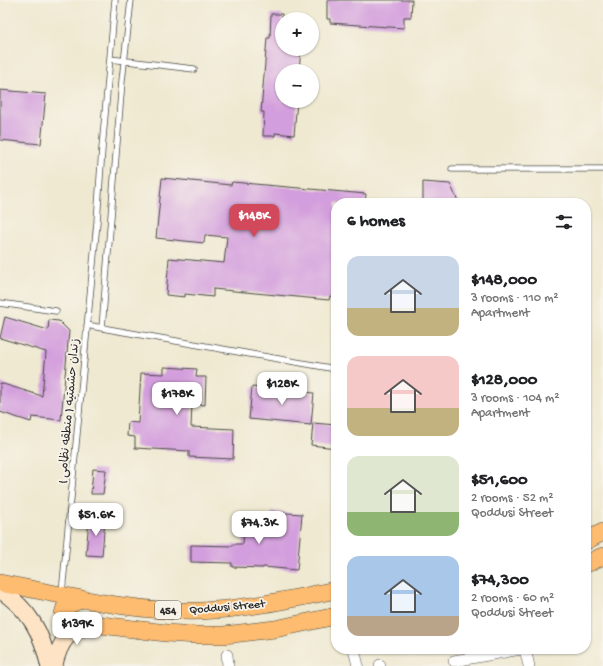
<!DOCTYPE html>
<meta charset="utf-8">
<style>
body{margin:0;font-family:"Gochi Hand","Playpen Sans Arabic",sans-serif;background:#f6f6f6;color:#202124;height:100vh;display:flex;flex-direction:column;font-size:15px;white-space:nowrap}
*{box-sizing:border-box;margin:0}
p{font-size:13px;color:#757577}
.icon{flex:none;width:22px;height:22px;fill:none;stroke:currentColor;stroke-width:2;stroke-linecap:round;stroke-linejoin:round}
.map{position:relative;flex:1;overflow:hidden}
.details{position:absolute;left:331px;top:198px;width:260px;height:456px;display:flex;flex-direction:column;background:#fff;border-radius:16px;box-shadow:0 1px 3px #0004}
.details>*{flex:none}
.buttons{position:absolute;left:275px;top:12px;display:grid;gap:8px}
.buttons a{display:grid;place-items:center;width:44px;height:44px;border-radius:50%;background:#fff;box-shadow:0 1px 3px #0004;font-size:20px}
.price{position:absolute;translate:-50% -34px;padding:0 9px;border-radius:8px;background:#fff;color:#222;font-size:13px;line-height:26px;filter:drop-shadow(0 1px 2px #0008)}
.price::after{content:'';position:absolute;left:50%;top:24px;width:12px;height:9px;margin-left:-6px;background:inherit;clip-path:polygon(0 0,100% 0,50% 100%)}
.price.on{background:#d1495b;color:#fff}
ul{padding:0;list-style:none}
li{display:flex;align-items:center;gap:12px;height:100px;padding:0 16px}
li span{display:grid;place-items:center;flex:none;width:112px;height:80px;border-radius:12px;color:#555}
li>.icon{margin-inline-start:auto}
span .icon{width:48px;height:48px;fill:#fffc;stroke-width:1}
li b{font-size:17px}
h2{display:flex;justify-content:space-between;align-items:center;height:48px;padding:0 16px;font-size:17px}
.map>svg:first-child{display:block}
.building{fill:#d39edd}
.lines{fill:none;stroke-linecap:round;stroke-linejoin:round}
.lane-casing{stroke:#484844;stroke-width:7}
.street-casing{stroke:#484844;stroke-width:12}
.secondary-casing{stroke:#484844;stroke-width:18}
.primary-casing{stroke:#484844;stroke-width:18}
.lane{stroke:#fff;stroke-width:5.5}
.street{stroke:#fff;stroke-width:11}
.secondary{stroke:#fee4c5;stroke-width:16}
.primary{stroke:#fdbc6f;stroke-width:17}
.labels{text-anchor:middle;stroke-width:3.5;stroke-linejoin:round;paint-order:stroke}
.shield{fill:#f7f3e8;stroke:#686764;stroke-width:1}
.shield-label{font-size:11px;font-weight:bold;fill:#2b2b2b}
.street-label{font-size:12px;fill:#2b2b2b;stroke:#f7f3e8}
</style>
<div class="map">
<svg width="603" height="666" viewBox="0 0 603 666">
<rect width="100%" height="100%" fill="#f7f3e8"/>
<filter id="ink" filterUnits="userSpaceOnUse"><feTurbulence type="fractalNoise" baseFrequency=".025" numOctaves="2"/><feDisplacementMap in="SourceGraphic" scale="8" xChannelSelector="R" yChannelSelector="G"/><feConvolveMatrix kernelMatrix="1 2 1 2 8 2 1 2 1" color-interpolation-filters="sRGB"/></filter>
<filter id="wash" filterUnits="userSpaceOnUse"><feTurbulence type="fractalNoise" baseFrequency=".012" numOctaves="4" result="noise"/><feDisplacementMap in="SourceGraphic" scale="16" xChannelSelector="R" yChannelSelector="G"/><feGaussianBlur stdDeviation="0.9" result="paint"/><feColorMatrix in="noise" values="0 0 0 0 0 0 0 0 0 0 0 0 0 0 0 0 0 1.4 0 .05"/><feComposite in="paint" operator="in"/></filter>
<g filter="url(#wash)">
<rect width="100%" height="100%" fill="#efe9d1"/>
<g id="blocks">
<path class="building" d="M327,0h85l-1,17h-7v11l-74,-5v-4h-3z
M271,14h11v35h19l-2,22h-17v30h15l-3,34 -19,-2v3h-12l1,-24h-3l6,-74h3z
M0,90l46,4 -5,50 -41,-4z
M162,178l69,7 1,-3 134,12 -1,9h-29v94l-6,-1 -1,4 -116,-11v8l-28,-3v3l-19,-2 3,-37 55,5 3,-26 -22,-2 -1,8 -48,-5z
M423,182l27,2 9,19h-36z
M5,317l43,13 1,-10 10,1 10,10 -8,89 -29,-3 -1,5 -31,-10v-29l42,13 4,-44 -46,-14z
M164,367l33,2 -1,8h10l-1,28 -13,-1 -1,23 43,2 -1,30 -44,-2v-6l-54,-3v-11l-8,-1 1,-14 10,1 3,-50 23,1z
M252,387l62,6 -3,32 -62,-6z
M313,423l23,2v23l-25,-3z
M93,469l13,1 -3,24h-12z
M272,512l30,2 -5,56 -34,-3v1l-31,-1v-4l-41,-1v-17l42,1v-2h10l2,-26 26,1z
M89,518l16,1 -3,37 -16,-1z"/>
</g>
</g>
<g filter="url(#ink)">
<use href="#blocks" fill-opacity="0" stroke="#484844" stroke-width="1"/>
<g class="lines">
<g class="lane-casing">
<path id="lane" d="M110,59l84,10
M452,169h151
M0,303l56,8
M87,325l15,3 20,-247 9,-81
M102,328l234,41
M62,593l35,-371 5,-73 13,-149"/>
</g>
<g class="street-casing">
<path id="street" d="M354,649l4,17
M525,649l4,17
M227,655l1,11
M454,661l67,-12
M380,665v1"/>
</g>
<g class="secondary-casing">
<path id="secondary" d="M0,590c29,19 42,42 49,76
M54,666c6,-25 14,-38 42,-41"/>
</g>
<g class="primary-casing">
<path id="primary" d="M586,541l17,-9
M586,564l17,-8
M0,583c65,12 135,30 201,28 45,-2 91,-12 135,-21
M82,599l-17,8 -2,7 6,7 97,12 30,2h28l51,-6 61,-13"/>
</g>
<use href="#lane" class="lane"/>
<use href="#street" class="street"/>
<use href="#secondary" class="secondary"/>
<use href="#primary" class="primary"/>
</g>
</g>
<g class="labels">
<rect class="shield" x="155" y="601" width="26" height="18" rx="3"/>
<g class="shield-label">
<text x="168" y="614">454</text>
</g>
<g class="street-label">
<text transform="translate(68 411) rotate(-85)" y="4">زندان حشمتیه ( منطقه نظامی )</text>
<text transform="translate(227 606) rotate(-5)" y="4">Qoddusi Street</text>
</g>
</g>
</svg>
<div class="buttons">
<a>+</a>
<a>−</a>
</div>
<b class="price on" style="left:254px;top:238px">$148K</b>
<b class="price" style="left:282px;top:406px">$128K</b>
<b class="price" style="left:177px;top:416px">$178K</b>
<b class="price" style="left:96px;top:537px">$51.6K</b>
<b class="price" style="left:259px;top:545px">$74.3K</b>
<b class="price" style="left:77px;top:646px">$139K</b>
<section class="details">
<h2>6 homes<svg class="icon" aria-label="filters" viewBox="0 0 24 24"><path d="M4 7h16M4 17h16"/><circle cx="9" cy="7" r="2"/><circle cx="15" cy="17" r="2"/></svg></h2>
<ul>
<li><span style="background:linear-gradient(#c9d6e8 65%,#c2b280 0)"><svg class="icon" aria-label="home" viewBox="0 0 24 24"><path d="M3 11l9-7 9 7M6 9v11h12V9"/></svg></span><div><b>$148,000</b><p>3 rooms · 110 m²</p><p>Apartment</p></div></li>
<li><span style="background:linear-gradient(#f6c9c9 65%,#c2b280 0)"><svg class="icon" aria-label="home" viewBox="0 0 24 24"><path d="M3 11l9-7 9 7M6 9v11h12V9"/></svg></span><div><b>$128,000</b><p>3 rooms · 104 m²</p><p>Apartment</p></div></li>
<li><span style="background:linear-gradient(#dfe7d0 70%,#8fb573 0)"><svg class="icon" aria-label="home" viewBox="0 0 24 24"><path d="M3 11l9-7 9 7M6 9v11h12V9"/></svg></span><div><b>$51,600</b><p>2 rooms · 52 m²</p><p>Qoddusi Street</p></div></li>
<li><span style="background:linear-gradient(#a9c7e8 75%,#b9a48a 0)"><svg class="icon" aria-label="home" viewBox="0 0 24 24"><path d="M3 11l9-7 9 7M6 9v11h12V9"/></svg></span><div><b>$74,300</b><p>2 rooms · 60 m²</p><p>Qoddusi Street</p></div></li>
</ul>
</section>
</div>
